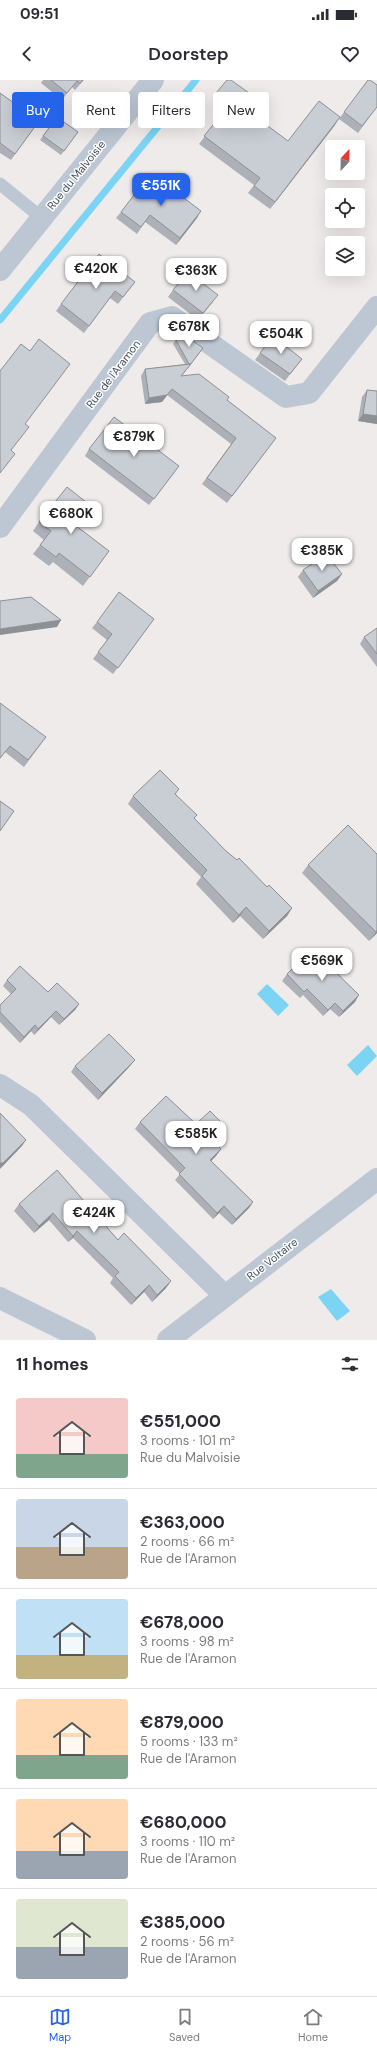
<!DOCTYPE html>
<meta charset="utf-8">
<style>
body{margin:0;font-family:"DM Sans",sans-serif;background:#f7f7f7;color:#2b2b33;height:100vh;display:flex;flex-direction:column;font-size:15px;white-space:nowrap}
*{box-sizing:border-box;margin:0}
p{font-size:13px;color:#7c7c81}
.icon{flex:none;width:22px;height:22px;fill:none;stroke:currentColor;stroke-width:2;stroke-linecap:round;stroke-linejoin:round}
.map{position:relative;height:1260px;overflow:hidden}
.sheet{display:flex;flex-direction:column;background:#fff;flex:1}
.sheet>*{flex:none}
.banner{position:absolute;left:12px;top:12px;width:353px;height:36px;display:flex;gap:8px}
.needle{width:26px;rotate:22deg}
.buttons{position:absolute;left:325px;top:60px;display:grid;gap:8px}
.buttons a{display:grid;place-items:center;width:40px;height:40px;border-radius:4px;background:#fff;box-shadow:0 4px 16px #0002;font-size:20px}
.price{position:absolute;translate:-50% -34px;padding:0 9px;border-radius:8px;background:#fff;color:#222;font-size:13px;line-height:26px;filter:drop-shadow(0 1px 2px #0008)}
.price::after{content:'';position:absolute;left:50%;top:24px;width:12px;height:9px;margin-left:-6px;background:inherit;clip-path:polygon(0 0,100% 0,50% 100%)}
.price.on{background:#2563eb;color:#fff}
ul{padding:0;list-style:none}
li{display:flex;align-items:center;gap:12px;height:100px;padding:0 16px}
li+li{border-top:1px solid #e1e1e2}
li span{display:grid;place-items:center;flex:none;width:112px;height:80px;border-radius:4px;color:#555}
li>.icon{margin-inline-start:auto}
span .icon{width:48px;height:48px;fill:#fffc;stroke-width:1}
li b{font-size:17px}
h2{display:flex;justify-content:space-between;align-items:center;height:48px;padding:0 16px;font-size:17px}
.chip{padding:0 14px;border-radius:4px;background:#fff;box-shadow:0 4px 16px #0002;font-size:14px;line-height:36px}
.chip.on{background:#2563eb;color:#fff}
.status{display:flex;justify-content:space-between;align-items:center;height:28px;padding:0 20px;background:#fff;direction:ltr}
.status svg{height:11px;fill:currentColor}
header{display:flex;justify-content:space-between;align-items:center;height:52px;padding:0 16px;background:#fff;font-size:18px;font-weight:600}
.menu{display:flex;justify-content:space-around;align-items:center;height:56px;border-top:1px solid #e1e1e2;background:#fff;font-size:11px;color:#7c7c81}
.menu a{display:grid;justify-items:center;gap:2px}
.menu .on{color:#2563eb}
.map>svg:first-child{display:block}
.water{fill:#7bd4f4}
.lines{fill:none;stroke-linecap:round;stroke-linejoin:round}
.stream{stroke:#7bd4f4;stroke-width:7}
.service{stroke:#bdc7d3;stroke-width:13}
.minor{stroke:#bdc7d3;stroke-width:22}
.wall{fill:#adb0b6}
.shaded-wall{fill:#8d9094}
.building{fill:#c9cdd4;stroke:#8d9094}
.labels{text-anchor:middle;stroke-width:3;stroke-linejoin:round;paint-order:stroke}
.street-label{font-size:11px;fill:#424e5b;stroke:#fff}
</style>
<div class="status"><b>09:51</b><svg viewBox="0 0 49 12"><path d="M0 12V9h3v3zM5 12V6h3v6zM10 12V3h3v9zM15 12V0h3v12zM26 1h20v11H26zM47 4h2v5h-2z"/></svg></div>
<header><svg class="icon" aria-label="back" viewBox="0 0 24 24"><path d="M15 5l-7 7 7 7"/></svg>Doorstep<svg class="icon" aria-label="heart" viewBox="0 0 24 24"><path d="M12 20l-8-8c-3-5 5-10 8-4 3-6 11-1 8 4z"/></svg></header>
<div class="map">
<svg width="377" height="1260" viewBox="0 0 377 1260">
<rect width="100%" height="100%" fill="#efebeb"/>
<path class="water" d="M267,904l22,21 -11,11 -21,-22z
M368,965l9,11 -20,20 -10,-11z
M331,1209l19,22 -13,10 -19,-24z"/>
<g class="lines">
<path class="stream" d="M0,240l196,-240"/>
<path class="service" d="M0,104l42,34"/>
<path class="minor" d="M0,190l153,-190
M0,447l150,-204 22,-6 114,80 23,-4 68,-86
M0,1005l31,20 194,191
M0,1218l85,42
M168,1260l209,-161"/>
</g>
<path class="wall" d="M43,0h41l-9,10 -3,-3 -10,13 -21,-17z
M377,5v22l-19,26 -19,-14 5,-7z
M0,13l39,28 -28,39 -11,-7z
M216,13l24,12 48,36 47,-16 -65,84 -22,-16 6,-8 -55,-41 29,-37 -14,-10z
M57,37l21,15 -17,23 -21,-15z
M121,132l76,6 -21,27 -31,-23 -8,12 -21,-16z
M135,202l-17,22 -8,-6 -26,35 -28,-22 5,-7z
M173,210l40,12 -15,18 -30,-23z
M181,253l22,15 -21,28 45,24 49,38 -49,65 -25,-19 29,-40 -64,-49 -5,7 -17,2 -4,-28 4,-7 40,-5 -12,-20z
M260,273l42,6 -17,22 -30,-21z
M367,310l10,1v33l-19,-3 4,-24z
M89,369l85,24 -25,32 -64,-49z
M86,422l-15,20 38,29 -26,35 -30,-24 -4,4 -16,-12 11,-14 -11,-9 6,-9z
M303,490l39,4 -5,7 -24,17 -15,-21z
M97,542l52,4 -36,48 -20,-15 14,-19 -15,-12z
M377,548v39l-17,-23 4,-7z
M0,623l41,41 -17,23 -19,-15 -5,7z
M176,714l18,25 32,32 41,36 25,21 -5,8 -24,23 -23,-23 -7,7 -37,-39 5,-7 -73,-73 5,-8z
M308,785l69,68 -8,8 -67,-68z
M287,894l68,28 -16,15 -9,-8 -7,7 -20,-21 -3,3 -18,-17z
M7,900l41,12 31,12 -4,6 -16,15 -8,-8 -17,18 -3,-4 -11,12 -20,-21v-17l11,-11 -8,-8z
M135,980l-5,6 -32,34 -27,-28 4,-6z
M140,1042l85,4 -5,7 -7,8 8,8 -5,7 -5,5 42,41 -4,6 -17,17 -13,-12 -6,6 -38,-39 5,-6 -45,-45z
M57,1090l61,70 53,41 -5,7 -14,14 -8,-10 -13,13 -21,-22 3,-5 -40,-40 -5,4 -19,-22 -15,13 -20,-22 5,-7z"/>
<path class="shaded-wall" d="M340,37l-5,8 -65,84 5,-7z
M201,131l-4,7 -21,27 4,-7z
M172,309l-10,13 -17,2 4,-6z
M363,334l14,2v8l-19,-3z
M342,494l-5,7 -24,17 5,-7z
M61,540l-4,7 -57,8v-6z
M246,827l-6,9 -7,7 6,-8z
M292,828l-5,8 -24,23 6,-8z
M377,850v3l-8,8 7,-9z
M359,915l-4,7 -16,15 4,-6z
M335,923l-5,6 -7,7 5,-6z
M79,924l-4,6 -16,15 5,-6z
M56,931l-5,6 -17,18 4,-6z
M35,945l-4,6 -11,12 4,-6z
M135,980l-5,6 -32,34 4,-7z
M225,1046l-5,7 -13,13 5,-6z
M26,1060l-4,6 -22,23v-6z
M221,1069l-5,7 -10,10 4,-6z
M253,1122l-4,6 -17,17 4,-6z
M224,1126l-5,7 -6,6 4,-6z
M53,1133l-4,7 -15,13 5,-7z
M77,1151l-4,7 -5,4 5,-6z
M171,1201l-5,7 -14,14 5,-7z
M149,1205l-5,7 -13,13 5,-7z"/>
<path class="building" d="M51,0h32l-3,3 -3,-2 -10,12z
M227,0h4l18,13 -9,12 -7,-5 -2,4 -15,-11z
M368,0h2l7,5v22l-15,19 -18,-14z
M0,13l39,28 -24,33 -15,-11z
M233,20l55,41 31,-40 21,16 -65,85 -21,-16 6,-8 -56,-42z
M57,37l21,15 -14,19 -21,-15z
M151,93l50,38 -21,27 -30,-23 -9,12 -20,-15z
M99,174l36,28 -12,15 -8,-6 -26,35 -28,-22z
M188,192l30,23 -15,18 -30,-23z
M181,253l22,15 -13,17 1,-1h-2l-13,-24z
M273,256l29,23 -12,15 -30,-21z
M39,259l31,25 -45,60 4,3 -18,23 4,4 -15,19v-102l21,-27 9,7z
M191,284l-10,12 18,-2 30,23 -2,3 49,38 -44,58 -25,-18 29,-40 -64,-49 -5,6 -18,3 -4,-29z
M367,310l10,1v25l-14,-2z
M114,337l65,49 -25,33 -65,-50z
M67,407l19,15 -15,20 38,29 -19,26 -31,-24 -3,4 -16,-12 11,-14 -12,-9z
M326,474l16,20 -24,17 -15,-21z
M119,512l35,27 -36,49 -20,-16 14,-18 -15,-12z
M31,517l30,23 -61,9v-28z
M377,548v26l-13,-17z
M0,623l46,34 -18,23 -18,-14 -10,12z
M160,690l19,19 -4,5 22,21 -3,3 32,33 11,9 2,-2 28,29 2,-2 23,23 -23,23 -23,-24 -7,8 -37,-39 5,-6 -74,-74z
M0,721l14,10 -14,20z
M348,745l29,29v76l-1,2 -68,-67z
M312,869l47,46 -16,16 -8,-8 -7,7 -21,-21 -3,3 -17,-18z
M20,886l28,26 9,-9 22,21 -15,15 -8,-8 -18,18 -3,-4 -11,12 -24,-25v-7l16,-16 -9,-9z
M109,954l26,26 -33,33 -27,-27z
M166,1016l30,28 14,-13 15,15 -13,14 9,9 -11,11 43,42 -17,17 -12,-13 -7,7 -38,-39 6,-6 -45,-46z
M0,1033l26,27 -23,23h-3z
M57,1090l61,70 6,-7 47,48 -14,14 -8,-10 -13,13 -21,-22 4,-4 -42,-41 -4,5 -20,-23 -14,13 -20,-22z"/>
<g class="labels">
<g class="street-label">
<text transform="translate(76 95) rotate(-51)" y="4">Rue du Malvoisie</text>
<text transform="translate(113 294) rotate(-53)" y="4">Rue de l'Aramon</text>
<text transform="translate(272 1179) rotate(-38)" y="4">Rue Voltaire</text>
</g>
</g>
</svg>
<div class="buttons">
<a><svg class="needle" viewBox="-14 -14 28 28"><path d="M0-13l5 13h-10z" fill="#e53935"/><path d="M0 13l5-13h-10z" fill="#7c7c81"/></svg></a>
<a><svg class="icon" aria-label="locate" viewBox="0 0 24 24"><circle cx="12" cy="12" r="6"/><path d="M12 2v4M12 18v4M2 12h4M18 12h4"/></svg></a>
<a><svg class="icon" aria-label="layers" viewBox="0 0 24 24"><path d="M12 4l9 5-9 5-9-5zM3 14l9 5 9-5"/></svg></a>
</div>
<b class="price on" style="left:161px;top:127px">€551K</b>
<b class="price" style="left:96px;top:210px">€420K</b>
<b class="price" style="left:196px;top:212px">€363K</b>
<b class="price" style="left:189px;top:268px">€678K</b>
<b class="price" style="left:281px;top:275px">€504K</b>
<b class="price" style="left:134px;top:378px">€879K</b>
<b class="price" style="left:71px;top:455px">€680K</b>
<b class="price" style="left:322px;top:492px">€385K</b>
<b class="price" style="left:322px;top:902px">€569K</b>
<b class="price" style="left:196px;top:1075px">€585K</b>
<b class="price" style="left:94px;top:1154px">€424K</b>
<div class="banner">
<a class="chip on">Buy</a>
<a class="chip">Rent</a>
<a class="chip">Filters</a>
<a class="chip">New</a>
</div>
</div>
<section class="sheet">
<h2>11 homes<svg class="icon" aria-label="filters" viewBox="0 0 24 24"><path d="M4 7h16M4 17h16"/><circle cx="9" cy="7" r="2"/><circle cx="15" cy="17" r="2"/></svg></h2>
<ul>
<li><span style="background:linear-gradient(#f6c9c9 70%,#7fa58c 0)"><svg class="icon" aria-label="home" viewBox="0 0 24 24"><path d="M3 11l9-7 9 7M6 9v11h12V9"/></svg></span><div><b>€551,000</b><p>3 rooms · 101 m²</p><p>Rue du Malvoisie</p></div></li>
<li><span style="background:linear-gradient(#c9d6e8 60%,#b9a48a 0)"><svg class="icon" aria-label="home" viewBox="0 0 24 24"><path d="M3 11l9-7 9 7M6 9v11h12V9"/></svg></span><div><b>€363,000</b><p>2 rooms · 66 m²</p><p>Rue de l'Aramon</p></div></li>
<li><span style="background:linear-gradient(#bfe0f5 70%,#c2b280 0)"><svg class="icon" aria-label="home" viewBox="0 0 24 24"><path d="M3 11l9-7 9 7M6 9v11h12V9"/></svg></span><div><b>€678,000</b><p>3 rooms · 98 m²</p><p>Rue de l'Aramon</p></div></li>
<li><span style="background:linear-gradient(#ffd9b3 70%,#7fa58c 0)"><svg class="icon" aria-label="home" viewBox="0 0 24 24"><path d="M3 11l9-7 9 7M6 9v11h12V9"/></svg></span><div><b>€879,000</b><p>5 rooms · 133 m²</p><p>Rue de l'Aramon</p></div></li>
<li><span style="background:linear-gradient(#ffd9b3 65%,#9aa5b1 0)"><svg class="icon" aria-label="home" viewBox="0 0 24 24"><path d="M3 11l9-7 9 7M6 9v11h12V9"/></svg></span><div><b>€680,000</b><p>3 rooms · 110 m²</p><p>Rue de l'Aramon</p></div></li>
<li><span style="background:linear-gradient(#dfe7d0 60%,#9aa5b1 0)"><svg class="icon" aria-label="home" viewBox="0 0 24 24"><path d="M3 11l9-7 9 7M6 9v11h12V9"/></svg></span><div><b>€385,000</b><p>2 rooms · 56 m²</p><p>Rue de l'Aramon</p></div></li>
</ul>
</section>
<nav class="menu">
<a class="on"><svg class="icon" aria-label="map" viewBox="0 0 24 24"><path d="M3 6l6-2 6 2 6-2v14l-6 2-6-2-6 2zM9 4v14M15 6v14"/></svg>Map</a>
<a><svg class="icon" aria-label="saved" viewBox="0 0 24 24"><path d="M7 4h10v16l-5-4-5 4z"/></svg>Saved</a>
<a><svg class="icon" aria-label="home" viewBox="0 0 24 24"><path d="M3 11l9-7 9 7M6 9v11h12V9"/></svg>Home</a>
</nav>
